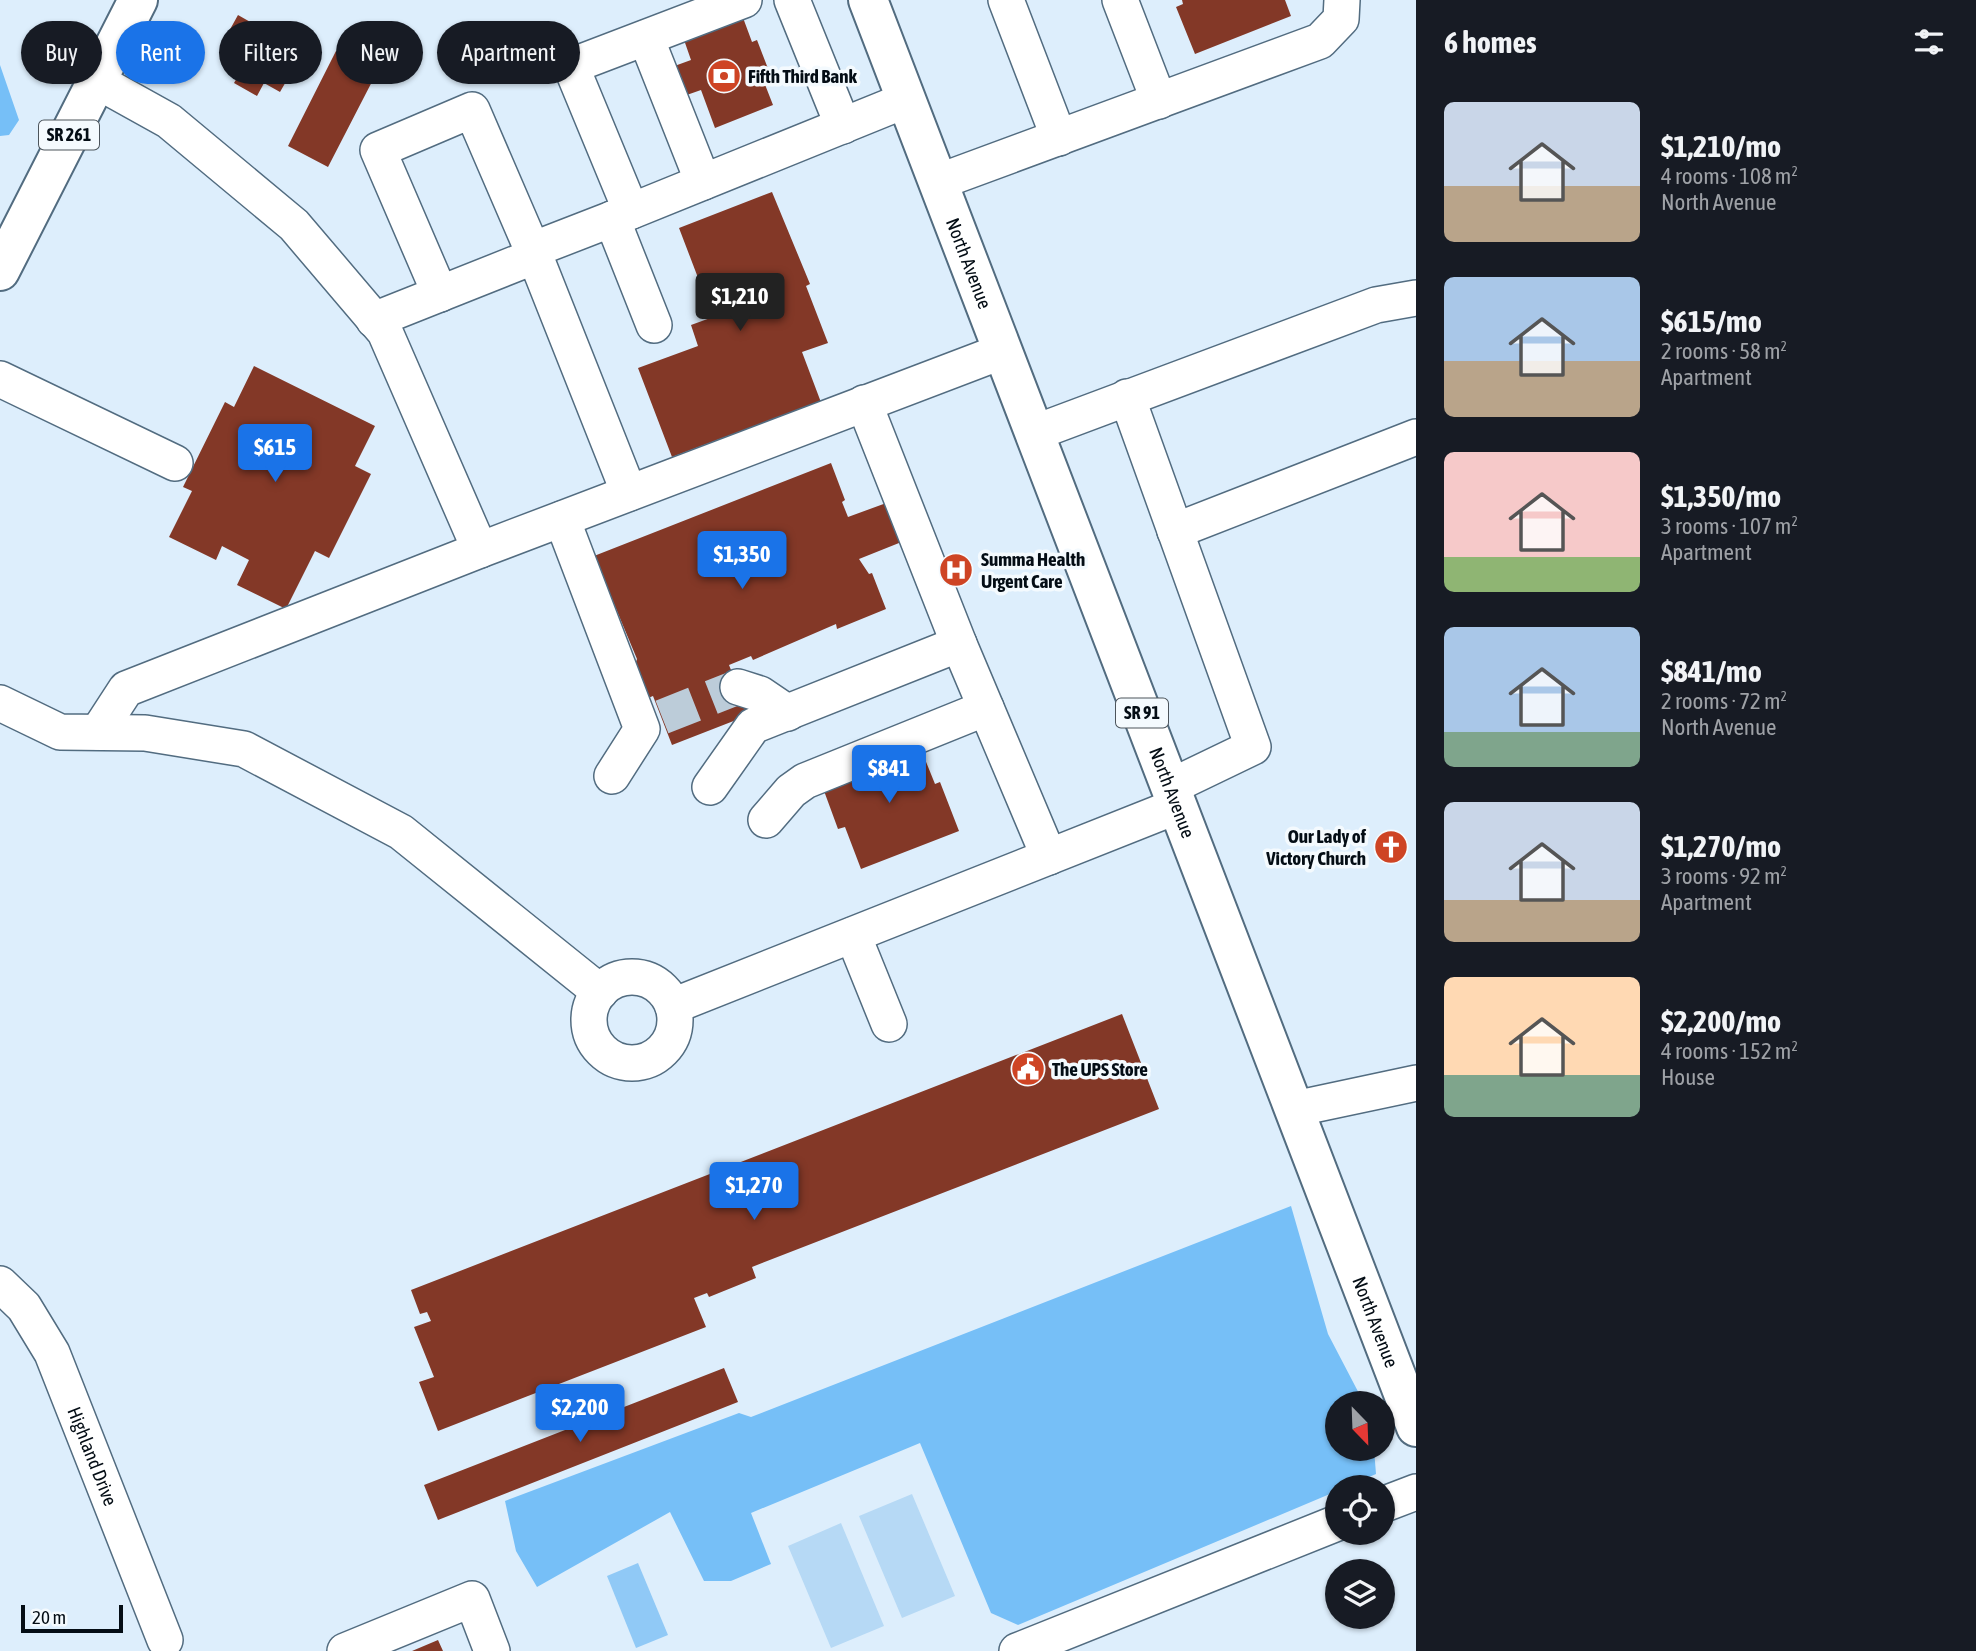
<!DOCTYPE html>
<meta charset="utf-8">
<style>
body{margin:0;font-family:"Asap Condensed",sans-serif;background:#242831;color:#f1f3f6;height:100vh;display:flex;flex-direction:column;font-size:26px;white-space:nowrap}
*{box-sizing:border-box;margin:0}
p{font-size:23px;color:#9ea1a6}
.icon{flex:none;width:38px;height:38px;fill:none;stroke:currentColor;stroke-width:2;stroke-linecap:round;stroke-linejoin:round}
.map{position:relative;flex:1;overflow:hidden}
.panel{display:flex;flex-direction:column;background:#171b24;width:560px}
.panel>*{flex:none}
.banner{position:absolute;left:21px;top:21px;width:665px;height:63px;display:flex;gap:14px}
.needle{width:46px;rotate:157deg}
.buttons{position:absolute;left:1325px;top:1391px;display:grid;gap:14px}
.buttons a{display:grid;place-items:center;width:70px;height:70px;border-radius:50%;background:#171b24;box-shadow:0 2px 5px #0004;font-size:35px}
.scale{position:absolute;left:21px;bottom:18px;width:102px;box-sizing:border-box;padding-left:7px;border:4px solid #040d15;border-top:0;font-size:19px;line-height:24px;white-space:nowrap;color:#040d15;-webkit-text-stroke:5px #f4fafe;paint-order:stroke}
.price{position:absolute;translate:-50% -60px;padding:0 16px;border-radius:7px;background:#1a73e8;color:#fff;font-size:23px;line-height:46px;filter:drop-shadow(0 2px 4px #0008)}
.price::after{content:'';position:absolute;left:50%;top:42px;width:21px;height:16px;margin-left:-10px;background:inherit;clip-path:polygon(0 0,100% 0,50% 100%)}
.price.on{background:#222;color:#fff}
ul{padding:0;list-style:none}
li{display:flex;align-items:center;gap:21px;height:175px;padding:0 28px}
li span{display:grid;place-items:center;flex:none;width:196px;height:140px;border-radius:10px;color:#555}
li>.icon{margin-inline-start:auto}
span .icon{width:84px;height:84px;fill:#fffc;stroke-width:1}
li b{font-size:30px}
h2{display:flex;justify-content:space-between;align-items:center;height:84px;padding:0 28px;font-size:30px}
.tag{padding:0 24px;border-radius:32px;background:#171b24;box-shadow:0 2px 5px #0004;font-size:24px;line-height:63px}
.tag.on{background:#1a73e8;color:#fff}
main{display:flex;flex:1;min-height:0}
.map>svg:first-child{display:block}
.green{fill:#b6d9f5}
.forest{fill:#76bff7}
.water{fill:#90c9f6}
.building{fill:#833827}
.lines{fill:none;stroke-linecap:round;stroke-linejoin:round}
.minor-tunnel{stroke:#bcccd9;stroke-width:35;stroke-dasharray:35 18;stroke-linecap:butt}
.minor-casing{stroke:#526c80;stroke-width:38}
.major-casing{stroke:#526c80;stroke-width:42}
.minor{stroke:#fff;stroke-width:35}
.major{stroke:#fff;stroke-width:38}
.labels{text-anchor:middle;stroke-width:7;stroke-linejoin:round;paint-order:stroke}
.shield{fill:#f4fafe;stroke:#4c545b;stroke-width:2}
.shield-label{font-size:18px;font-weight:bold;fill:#040d15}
.poi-label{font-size:19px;font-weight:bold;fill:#040d15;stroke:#f4fafe;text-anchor:start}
.street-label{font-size:19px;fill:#040d15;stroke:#f4fafe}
</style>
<main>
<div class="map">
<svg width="1416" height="1651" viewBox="0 0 1416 1651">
<rect width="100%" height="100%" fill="#ddeefc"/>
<path class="green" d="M912,1494l43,102 -53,22 -43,-102z
M841,1523l43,103 -53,22 -43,-102z"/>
<path class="forest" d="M0,65l19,55 -10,15 -9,1z
M1291,1206l37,128 36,69 -27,1v45h37l2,25 -30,13 -9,1v3l-319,134 -27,-12 -71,-170 -169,70 20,51 -40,17h-27l-34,-69 -133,75 -21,-36 -11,-50 234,-88 12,4z"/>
<path class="water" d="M638,1563l30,72 -32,13 -29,-72z"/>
<path class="building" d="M1182,0h103l6,16 -96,38 -19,-47 7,-3z
M238,15l65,37 -23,40 -16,-9 -7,13 -23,-13 7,-12 -15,-8 8,-14 -11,-7z
M742,15l10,27 5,-2 15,39 -8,3 9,23 -58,23 -14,-38 -20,7 -12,-29 22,-8 -8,-23z
M336,51l41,21 -49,95 -40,-21z
M772,192l38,92 -4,2 22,57 -26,9 20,53 -88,33 -1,-4 -61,23 -34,-89 60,-22 -7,-21 22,-8 -34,-89z
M254,366l121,60 -20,40 16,8 -42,84 -14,-7 -29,58 -49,-24 12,-25 -27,-14 -6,14 -47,-23 23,-46 -9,-4 42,-85 9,5z
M831,463l14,37 -3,2 6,15 41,-15 15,39 -45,18 10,15 3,-1 14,36 -49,20 -1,-5 -83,36 -2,-4 -22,9 20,50 -77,30 -19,-49 -5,2 -13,-33 2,-6 -43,-103z
M918,742l17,42 5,-2 19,49 -98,38 -16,-42 -7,2 -18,-49z
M1122,1014l37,95 -407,158 4,11 -47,19 -2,-4 -13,5 12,29 -268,104 -19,-49 15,-5 -20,-50 17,-6 -4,-9 -7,2 -9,-24z
M724,1368l14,34 -300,118 -14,-35z
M438,1640l5,11h-31z"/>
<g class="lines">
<path class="minor-tunnel" d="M662,717l76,-30"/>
<g class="minor-casing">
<g id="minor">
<path d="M792,0l51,126"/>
<path d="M1006,0l53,138"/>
<path d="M1120,0l39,101"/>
<path d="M646,38l57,144"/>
<path d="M97,81l72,40 125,104 91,107 95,218 -354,139 -28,43"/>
<path d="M938,182l382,-141 21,-22 1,-19"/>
<path d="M631,211l-60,-145 173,-66"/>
<path d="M532,250l80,-31"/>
<path d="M440,294l-62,-144 94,-40 63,146"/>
<path d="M374,320l161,-64 94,237"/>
<path d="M654,325l-42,-106 294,-119"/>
<path d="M0,379l175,84"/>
<path d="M1127,397l126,350 -83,40"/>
<path d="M864,403l95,241 90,213"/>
<path d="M1034,433l342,-128 40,-7"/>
<path d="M562,519l80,210 -30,47"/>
<path d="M1175,531l241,-94"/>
<path d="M480,550l523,-199"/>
<path d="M738,687l22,7 28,19"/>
<path d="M0,703l60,29 85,1 99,16 157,83 199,160"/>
<path d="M710,787l43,-61 206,-82"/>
<path d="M766,820l25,-29 14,-10 181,-73"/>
<path d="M853,935l36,89"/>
<circle cx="632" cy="1020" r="43"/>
<path d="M673,1006l504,-200"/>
<path d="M1294,1109l122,-26"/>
<path id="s1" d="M0,1284l24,23 28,46 113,287"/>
<path d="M1382,1505l34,-13"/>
<path d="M345,1651l127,-52 20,52"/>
<path d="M1017,1651l320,-128"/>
</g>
</g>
<g class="major-casing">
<g id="major">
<path id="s2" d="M868,0l548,1427"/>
<path d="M0,271l138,-271"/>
</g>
</g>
<use href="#minor" class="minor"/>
<use href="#major" class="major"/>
</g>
<defs>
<g id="bank-disc" transform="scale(1.75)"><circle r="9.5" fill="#ce4424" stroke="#f4fafe"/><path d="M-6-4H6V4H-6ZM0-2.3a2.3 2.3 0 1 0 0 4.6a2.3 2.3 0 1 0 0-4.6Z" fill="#fff"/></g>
<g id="hospital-disc" transform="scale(1.75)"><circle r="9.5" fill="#ce4424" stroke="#f4fafe"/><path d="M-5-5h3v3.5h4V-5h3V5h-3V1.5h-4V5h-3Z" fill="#fff"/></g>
<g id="church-disc" transform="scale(1.75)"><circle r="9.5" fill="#ce4424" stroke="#f4fafe"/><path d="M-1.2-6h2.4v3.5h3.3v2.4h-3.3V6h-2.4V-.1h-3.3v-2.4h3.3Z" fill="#fff"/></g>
<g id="civic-disc" transform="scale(1.75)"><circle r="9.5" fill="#ce4424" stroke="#f4fafe"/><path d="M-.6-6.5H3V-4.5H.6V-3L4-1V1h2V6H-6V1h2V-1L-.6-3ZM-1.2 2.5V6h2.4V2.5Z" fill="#fff"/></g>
</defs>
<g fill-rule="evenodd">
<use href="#bank-disc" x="724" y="76"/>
<use href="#hospital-disc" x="956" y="570"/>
<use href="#church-disc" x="1391" y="847"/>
<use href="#civic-disc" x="1028" y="1069"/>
</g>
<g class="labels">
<g class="shield">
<rect x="39" y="120.5" width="60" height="29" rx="5"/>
<rect x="1116" y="698.5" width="52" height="29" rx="5"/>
</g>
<g class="shield-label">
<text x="69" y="141">SR 261</text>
<text x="1142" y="719">SR 91</text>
</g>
<g class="poi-label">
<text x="748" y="83">Fifth Third Bank</text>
<text x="981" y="566">Summa Health<tspan x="981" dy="22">Urgent Care</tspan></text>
<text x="1366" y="843" text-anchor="end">Our Lady of<tspan x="1366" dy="22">Victory Church</tspan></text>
<text x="1052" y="1076">The UPS Store</text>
</g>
<g class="street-label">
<text dy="7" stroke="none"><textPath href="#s2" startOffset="282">North Avenue</textPath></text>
<text dy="7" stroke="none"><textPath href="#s2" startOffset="849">North Avenue</textPath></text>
<text dy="7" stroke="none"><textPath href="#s2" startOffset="1416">North Avenue</textPath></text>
<text dy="7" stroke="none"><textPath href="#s1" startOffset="198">Highland Drive</textPath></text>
</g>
</g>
</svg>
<div class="buttons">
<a><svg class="needle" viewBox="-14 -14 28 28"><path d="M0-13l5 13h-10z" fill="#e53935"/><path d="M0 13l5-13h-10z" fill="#9ea1a6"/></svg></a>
<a><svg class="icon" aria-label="locate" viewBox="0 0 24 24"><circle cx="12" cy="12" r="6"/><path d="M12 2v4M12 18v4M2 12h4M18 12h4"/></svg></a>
<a><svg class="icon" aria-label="layers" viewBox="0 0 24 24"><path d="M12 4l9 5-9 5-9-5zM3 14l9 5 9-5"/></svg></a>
</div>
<div class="scale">20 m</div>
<b class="price on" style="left:740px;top:333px">$1,210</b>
<b class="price" style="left:275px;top:484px">$615</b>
<b class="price" style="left:742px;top:591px">$1,350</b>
<b class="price" style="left:889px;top:805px">$841</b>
<b class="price" style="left:754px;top:1222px">$1,270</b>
<b class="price" style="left:580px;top:1444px">$2,200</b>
<div class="banner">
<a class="tag">Buy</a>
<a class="tag on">Rent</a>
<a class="tag">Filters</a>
<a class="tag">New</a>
<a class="tag">Apartment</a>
</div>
</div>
<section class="panel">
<h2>6 homes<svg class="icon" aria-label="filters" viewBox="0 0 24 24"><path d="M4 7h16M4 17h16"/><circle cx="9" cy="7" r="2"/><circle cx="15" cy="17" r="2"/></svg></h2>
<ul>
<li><span style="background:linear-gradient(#c9d6e8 60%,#b9a48a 0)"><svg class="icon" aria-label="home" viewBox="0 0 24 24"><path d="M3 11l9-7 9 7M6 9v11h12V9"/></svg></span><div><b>$1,210/mo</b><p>4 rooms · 108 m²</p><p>North Avenue</p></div></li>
<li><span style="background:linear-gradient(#a9c7e8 60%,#b9a48a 0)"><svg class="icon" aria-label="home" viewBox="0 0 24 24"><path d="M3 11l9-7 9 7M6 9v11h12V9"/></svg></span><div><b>$615/mo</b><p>2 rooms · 58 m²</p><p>Apartment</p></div></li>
<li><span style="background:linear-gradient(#f6c9c9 75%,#8fb573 0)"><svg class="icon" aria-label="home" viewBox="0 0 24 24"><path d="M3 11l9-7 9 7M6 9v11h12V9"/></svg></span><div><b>$1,350/mo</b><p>3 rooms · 107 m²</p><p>Apartment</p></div></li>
<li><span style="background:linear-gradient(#a9c7e8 75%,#7fa58c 0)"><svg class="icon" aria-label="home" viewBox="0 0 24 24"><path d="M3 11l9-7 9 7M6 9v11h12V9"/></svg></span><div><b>$841/mo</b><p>2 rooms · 72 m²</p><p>North Avenue</p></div></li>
<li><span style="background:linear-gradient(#c9d6e8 70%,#b9a48a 0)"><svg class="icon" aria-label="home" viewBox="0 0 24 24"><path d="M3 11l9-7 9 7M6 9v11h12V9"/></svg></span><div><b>$1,270/mo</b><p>3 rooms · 92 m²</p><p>Apartment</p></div></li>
<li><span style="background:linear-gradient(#ffd9b3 70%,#7fa58c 0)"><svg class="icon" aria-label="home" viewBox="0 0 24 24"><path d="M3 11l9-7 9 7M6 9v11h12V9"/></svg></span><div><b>$2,200/mo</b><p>4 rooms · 152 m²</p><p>House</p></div></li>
</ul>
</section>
</main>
